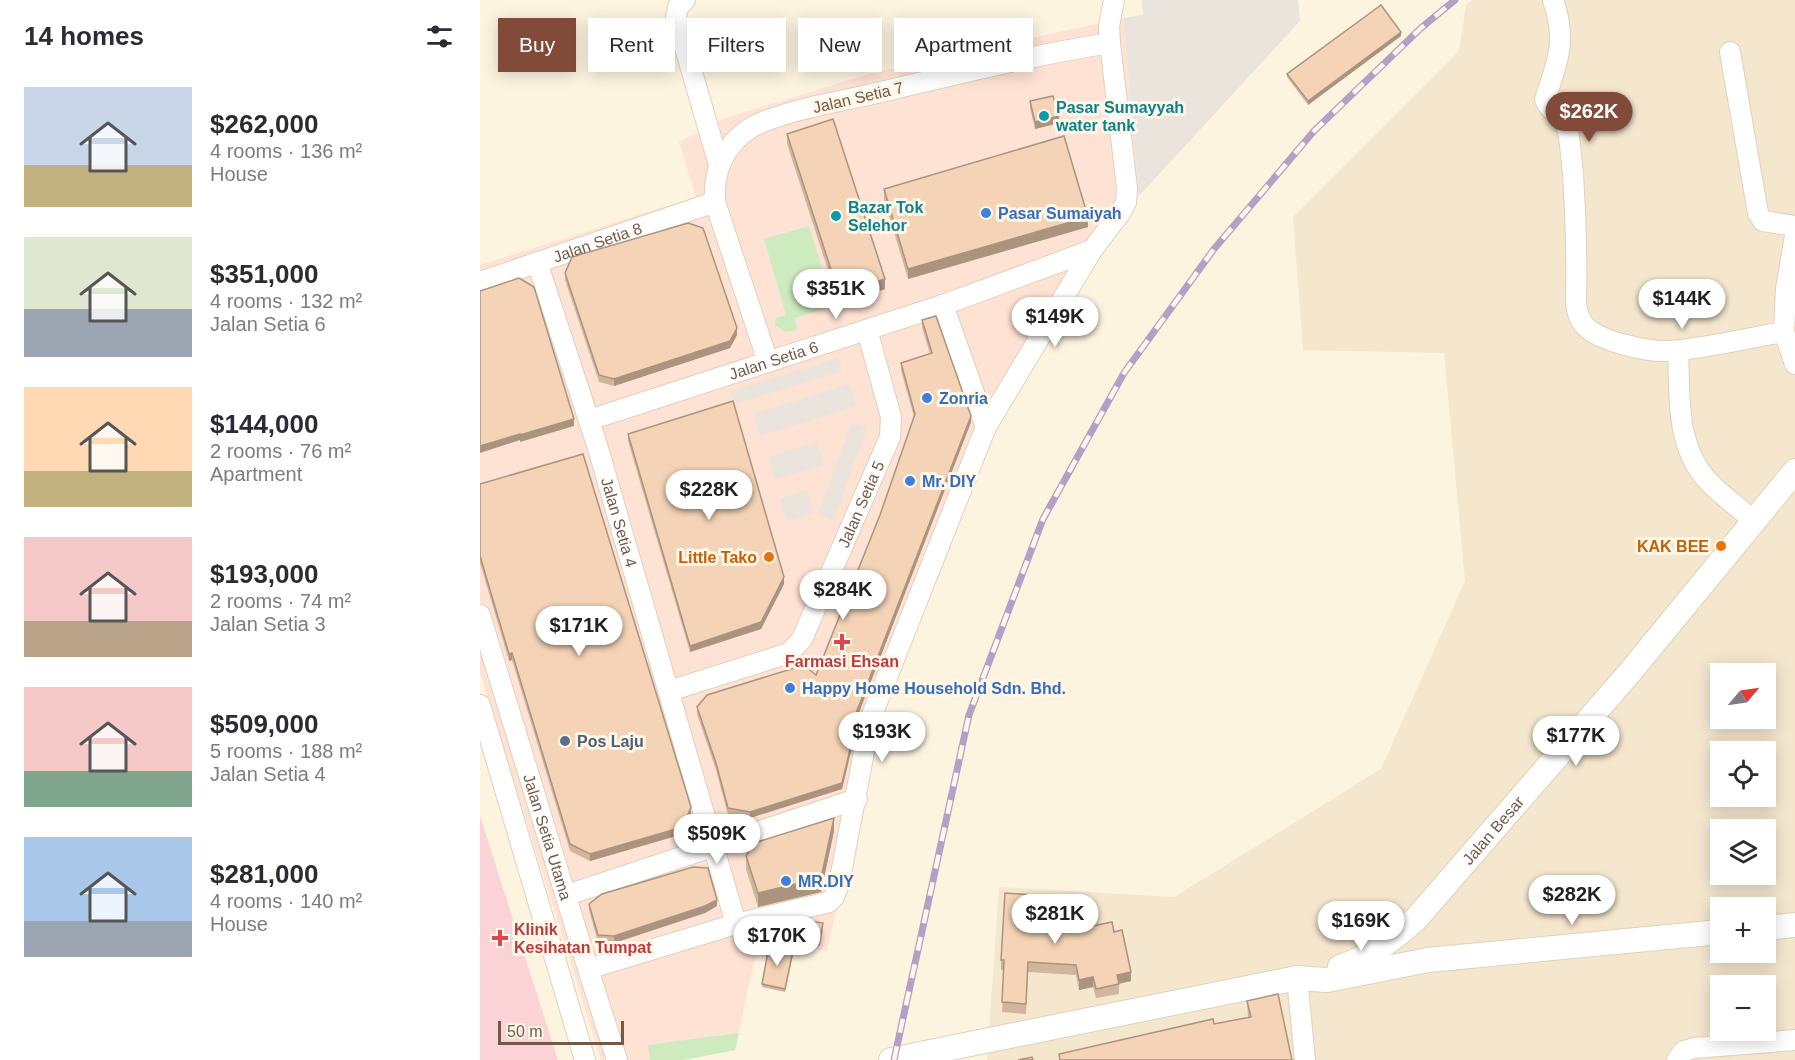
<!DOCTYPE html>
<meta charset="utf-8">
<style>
body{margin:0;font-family:Arial,sans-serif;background:#f2f2f3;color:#2b2b33;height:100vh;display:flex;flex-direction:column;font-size:22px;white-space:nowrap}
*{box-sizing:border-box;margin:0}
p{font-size:20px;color:#7c7c81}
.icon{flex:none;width:33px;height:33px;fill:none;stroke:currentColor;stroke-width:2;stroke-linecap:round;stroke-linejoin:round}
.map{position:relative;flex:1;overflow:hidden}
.drawer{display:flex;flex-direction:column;background:#fff;width:480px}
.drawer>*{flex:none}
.top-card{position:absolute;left:18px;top:18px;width:570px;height:54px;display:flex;gap:12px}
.needle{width:39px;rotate:61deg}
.tools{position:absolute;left:1230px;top:663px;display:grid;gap:12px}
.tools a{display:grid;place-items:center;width:66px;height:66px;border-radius:0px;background:#fff;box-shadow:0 3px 15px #0003;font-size:30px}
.scale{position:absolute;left:18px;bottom:15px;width:126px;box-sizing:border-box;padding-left:6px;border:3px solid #745a46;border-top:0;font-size:16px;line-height:21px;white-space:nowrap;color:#745a46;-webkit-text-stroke:4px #fff7e7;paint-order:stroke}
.price{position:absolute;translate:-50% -51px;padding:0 14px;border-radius:21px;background:#fff;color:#222;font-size:20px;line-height:39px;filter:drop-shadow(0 2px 3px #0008)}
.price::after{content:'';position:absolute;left:50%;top:36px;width:18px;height:14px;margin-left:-9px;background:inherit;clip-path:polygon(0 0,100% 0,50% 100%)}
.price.selected{background:#824a38;color:#fff}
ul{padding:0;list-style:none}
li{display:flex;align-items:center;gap:18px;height:150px;padding:0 24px}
li span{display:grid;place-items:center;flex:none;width:168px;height:120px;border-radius:0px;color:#555}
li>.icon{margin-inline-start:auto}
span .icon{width:72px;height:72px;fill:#fffc;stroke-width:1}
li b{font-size:26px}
h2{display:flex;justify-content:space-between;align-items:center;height:72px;padding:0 24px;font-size:26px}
.tag{padding:0 21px;border-radius:0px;background:#fff;box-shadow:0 3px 15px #0003;font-size:21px;line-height:54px}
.tag.selected{background:#824a38;color:#fff}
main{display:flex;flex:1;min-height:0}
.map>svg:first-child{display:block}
.residential{fill:#f5e6ce;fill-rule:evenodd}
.commercial{fill:#fee2d3}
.industrial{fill:#ebe4dc}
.medical{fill:#fbd2d5}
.green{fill:#cdebbe}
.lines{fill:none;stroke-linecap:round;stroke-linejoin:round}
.minor-casing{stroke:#e1d0bc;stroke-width:22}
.tertiary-casing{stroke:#e1d0bc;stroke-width:26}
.minor{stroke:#fff;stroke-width:20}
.tertiary{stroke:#fff;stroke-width:24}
.rail-casing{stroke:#b69fc6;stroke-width:7}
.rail{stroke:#fff7e7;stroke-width:4.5;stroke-dasharray:14;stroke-linecap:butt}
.wall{fill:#d2b59d}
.shaded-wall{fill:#ab947f}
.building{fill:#f4d3b6;stroke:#ab947f;stroke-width:1.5}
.culture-dot{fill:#0f9aa8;stroke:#fff7e7;stroke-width:2}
.shop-dot{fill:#3f7fe0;stroke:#fff7e7;stroke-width:2}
.food-dot{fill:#e8710a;stroke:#fff7e7;stroke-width:2}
.health-dot{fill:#e0444e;stroke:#fff7e7;stroke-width:2}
.service-dot{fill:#5c6f8a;stroke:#fff7e7;stroke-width:2}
.labels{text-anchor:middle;stroke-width:6;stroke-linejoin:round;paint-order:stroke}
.street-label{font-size:16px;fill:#745a46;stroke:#fff7e7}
.culture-label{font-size:16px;font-weight:bold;fill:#0d838f;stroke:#fff7e7;text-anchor:start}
.shop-label{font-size:16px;font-weight:bold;fill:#366cbe;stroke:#fff7e7;text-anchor:start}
.food-label{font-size:16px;font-weight:bold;fill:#c56008;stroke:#fff7e7;text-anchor:end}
.health-label{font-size:16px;font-weight:bold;fill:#be3a42;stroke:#fff7e7}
.service-label{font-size:16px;font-weight:bold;fill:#4e5e75;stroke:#fff7e7;text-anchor:start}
</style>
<main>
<section class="drawer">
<h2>14 homes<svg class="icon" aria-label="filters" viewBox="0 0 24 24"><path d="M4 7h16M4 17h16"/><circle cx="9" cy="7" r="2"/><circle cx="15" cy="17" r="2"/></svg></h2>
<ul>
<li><span style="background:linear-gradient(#c9d6e8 65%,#c2b280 0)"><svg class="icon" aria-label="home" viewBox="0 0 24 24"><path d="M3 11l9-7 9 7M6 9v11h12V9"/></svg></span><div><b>$262,000</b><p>4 rooms · 136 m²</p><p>House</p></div></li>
<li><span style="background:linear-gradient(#dfe7d0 60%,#9aa5b1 0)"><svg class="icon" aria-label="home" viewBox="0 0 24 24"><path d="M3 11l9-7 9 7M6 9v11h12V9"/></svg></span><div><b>$351,000</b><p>4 rooms · 132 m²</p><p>Jalan Setia 6</p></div></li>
<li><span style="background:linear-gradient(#ffd9b3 70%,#c2b280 0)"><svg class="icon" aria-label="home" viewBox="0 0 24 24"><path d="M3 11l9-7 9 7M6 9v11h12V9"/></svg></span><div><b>$144,000</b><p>2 rooms · 76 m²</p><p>Apartment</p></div></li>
<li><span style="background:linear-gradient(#f6c9c9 70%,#b9a48a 0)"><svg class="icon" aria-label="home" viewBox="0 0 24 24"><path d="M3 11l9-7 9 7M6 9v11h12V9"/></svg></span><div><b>$193,000</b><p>2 rooms · 74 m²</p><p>Jalan Setia 3</p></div></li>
<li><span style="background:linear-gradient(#f6c9c9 70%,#7fa58c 0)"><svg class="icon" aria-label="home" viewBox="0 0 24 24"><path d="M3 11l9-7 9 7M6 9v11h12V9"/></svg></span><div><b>$509,000</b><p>5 rooms · 188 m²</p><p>Jalan Setia 4</p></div></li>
<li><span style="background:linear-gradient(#a9c7e8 70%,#9aa5b1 0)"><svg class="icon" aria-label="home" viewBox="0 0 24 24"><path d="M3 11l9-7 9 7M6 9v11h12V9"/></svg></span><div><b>$281,000</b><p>4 rooms · 140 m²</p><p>House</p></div></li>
</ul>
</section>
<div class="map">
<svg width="1315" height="1060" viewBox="0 0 1315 1060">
<rect width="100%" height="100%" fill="#fdf4e0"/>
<path class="residential" d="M992,0h323v1060h-808l12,-173 175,10 207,-128 84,-188 -21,-228 -141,-3 -10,-133 166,-166 7,-46zM1240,674h46v44h-46zM1240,752h46v44h-46zM1240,830h46v44h-46zM1240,908h46v44h-46zM1240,986h46v44h-46z"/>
<path class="commercial" d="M643,18l16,178 -45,68 -97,163 -61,144 -60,163 -49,217 -68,-11 -24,110 -52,10h-82l-121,-387v-408l216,-68 -17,-55 44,-23 145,-45z"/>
<path class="industrial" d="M662,0h156l2,21 -161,175 -16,-178 20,-3z
M359,358l3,13 -107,33 -5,-13z
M369,384l7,22 -96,30 -7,-22z
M372,422l15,6 -33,92 -16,-6z
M337,442l7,23 -49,14 -7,-22z
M327,490l7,23 -27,8 -7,-22z"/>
<path class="medical" d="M0,816l78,244h-78z"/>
<path class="green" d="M329,226l25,80 -39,12 2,12 -12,2 -10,-7 1,-7 10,-3 -22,-76z
M259,1033l-4,17 -52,10h-33l-2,-15z"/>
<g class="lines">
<g class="minor-casing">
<g id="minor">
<path d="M205,0l-7,7 -2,10 43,148"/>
<path d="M1073,0c14,39 5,62 -8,99 4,13 18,16 22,29 4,15 4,31 6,46 3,43 4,86 3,130 1,7 3,15 8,21 15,17 64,27 86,26 38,-3 77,-13 114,-19"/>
<path d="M630,43l-1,-17 5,-26"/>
<path d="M1250,52l28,161 5,8 32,5"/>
<path d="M1315,236l-9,53 -2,43 11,32"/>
<path id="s1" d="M57,262l60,183 139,479"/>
<path id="s2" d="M0,282l235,-80"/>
<path d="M463,305l43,122"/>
<path d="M1198,350c2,45 -3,95 30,131 13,14 30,26 45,39"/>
<path id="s3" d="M109,420l354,-115 149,-55"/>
<path id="s4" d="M0,615l108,354 29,91"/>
<path id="s5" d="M189,691l120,-38 13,-14 88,-202 1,-20 -24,-87"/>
<path d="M0,705l105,355"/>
<path d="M87,895l290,-96"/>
<path d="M108,969l148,-45 93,-22 5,-5 5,-13 31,-164 116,-293 106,-177 29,-38 5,-10 1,-14 -17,-145c-83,13 -165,34 -246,53 -30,6 -95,18 -118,35 -24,18 -33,42 -31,71l53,160"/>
<path d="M817,978l8,82"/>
<path d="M1197,1060l7,-9 10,-3 101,-8"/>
</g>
</g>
<g class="tertiary-casing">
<g id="tertiary">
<path d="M1286,928l29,-3"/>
<path id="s6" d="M860,967c30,-9 51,-27 75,-47l216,-249 164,-200"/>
<path d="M411,1060l406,-82 30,2 101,-20 292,-28"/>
</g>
</g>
<use href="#minor" class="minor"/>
<use href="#tertiary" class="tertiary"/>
<g class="rail-casing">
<path id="rail" d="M414,1060l75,-345 74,-196 81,-146 90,-124 100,-118 107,-103 34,-28"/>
</g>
<use href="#rail" class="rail"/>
</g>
<path class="wall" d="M921,36l-93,69 -21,-28v-3z
M550,101l29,22 -24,6 -5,-21z
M307,134l98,155 -46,15 -52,-160z
M404,189l204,38 -180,52 -24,-80z
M85,273l172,62 -7,13 -116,38 -15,-4 -34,-102z
M442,320l49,102 -115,298 1,7 -15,62 -92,29 -22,-3 -12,-45 -19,-56v-7l119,-32 64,-160 34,-98 -13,-47v-7l29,-9 -8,-27z
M148,434l156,150 -23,45 -71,23 -62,-211z
M0,484l211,330 -8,20 -93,27 -20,-10 -58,-191 -3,1 -29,-98z
M354,831l-13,61 -63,15 -12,-38v-13z
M109,904l128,2 -12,7 -91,30 -16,-1 -9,-32z
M581,906l-2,27 55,-1 17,49 -12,3v10l-23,4 -3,-11 -14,3 -3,-15 -48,-3 -2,42 -24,-2 2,-42h-3v-10z
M343,930l-3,16 -31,-5v-7z
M313,954l-8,38 -23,-5v-3z
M767,1001l45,59h-233v-6l189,-37z"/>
<path class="shaded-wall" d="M921,32v4l-93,69v-4z
M579,116v7l-24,6v-7z
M608,217v10l-180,52v-10z
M405,279v10l-46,15v-10z
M257,328v7l-7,13 -116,38v-7z
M491,416v6l-118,306v-7z
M94,419v7l-54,16v-7z
M40,434v6l-40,13v-7z
M304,577v7l-23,45 -71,23v-6z
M32,653v7l-3,1v-7z
M377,720v7l-15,62 -92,29v-6z
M211,807v7l-8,20 -93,27v-7z
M354,818v13l-13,61 -63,15v-14z
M237,900v6l-12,7 -91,30v-7z
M651,972v9l-14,3v-9z
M613,977v10l-14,3v-10z"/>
<path class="building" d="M901,5l20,27 -93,69 -21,-27z
M573,96l6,20 -24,6 -5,-21z
M353,119l52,160 -46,15 -52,-160z
M584,136l24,81 -180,52 -24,-80z
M208,223l15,5 34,100 -7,13 -116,38 -15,-4 -34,-102 7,-16z
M39,278l15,9 40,132 -54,16v-1l-40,12v-155z
M456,316l35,100 -118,305 4,-1 -15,63 -92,29 -22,-4 -12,-45 -19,-56 10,-12 97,-30 12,10 64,-160 35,-101 -14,-51 31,-10 -10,-33z
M253,401l51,176 -23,45 -71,24 -62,-212z
M103,454l108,353 -8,20 -93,27 -20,-10 -58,-191 -3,1 -29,-98v-72z
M354,818l-13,60 -63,15 -12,-37 8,-13z
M213,867l15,1 9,32 -12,6 -91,30 -16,-1 -9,-31 13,-10z
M525,893l56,4 -2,36 53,-11 2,10 8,-2 9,42 -14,3 2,9 -23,5 -3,-12 -14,3 -3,-15 -48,-3 -2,42 -24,-2 2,-42h-3z
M312,918l31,5 -3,16 -31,-5z
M289,946l24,5 -8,38 -23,-5z
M798,994l14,66h-232l-1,-6 154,-35 1,5 37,-7 -4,-16z
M552,1057l1,3h-15z"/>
<g class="culture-dot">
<circle cx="564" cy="116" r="6"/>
<circle cx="356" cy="216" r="6"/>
</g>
<g class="shop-dot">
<circle cx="506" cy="213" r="6"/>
<circle cx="447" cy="398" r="6"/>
<circle cx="430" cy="481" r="6"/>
<circle cx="310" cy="688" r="6"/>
<circle cx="306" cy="881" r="6"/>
</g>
<g class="food-dot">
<circle cx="1241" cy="546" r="6"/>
<circle cx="289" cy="557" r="6"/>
</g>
<g class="health-dot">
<path d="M359 633h6v6h6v6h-6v6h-6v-6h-6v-6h6z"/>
<path d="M17 929h6v6h6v6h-6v6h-6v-6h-6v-6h6z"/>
</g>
<circle class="service-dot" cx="85" cy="741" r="6"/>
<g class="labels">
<g class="street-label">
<text transform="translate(378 97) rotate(-13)" y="6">Jalan Setia 7</text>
<text dy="6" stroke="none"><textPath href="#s2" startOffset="124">Jalan Setia 8</textPath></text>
<text dy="6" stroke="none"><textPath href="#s3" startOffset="194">Jalan Setia 6</textPath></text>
<text dy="6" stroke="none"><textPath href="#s5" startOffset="292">Jalan Setia 5</textPath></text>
<text dy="6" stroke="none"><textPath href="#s1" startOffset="273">Jalan Setia 4</textPath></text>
<text dy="6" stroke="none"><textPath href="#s6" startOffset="208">Jalan Besar</textPath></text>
<text dy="6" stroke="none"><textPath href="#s4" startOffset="232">Jalan Setia Utama</textPath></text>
</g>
<g class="culture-label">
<text x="576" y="113">Pasar Sumayyah<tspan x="576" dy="18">water tank</tspan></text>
<text x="368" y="213">Bazar Tok<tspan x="368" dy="18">Selehor</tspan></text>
</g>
<g class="shop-label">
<text x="518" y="219">Pasar Sumaiyah</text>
<text x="459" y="404">Zonria</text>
<text x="442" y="487">Mr. DIY</text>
<text x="322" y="694">Happy Home Household Sdn. Bhd.</text>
<text x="318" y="887">MR.DIY</text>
</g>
<g class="food-label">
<text x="1229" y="552">KAK BEE</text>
<text x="277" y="563">Little Tako</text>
</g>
<g class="health-label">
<text x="362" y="667">Farmasi Ehsan</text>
<text x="34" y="935" text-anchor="start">Klinik<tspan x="34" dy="18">Kesihatan Tumpat</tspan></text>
</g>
<g class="service-label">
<text x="97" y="747">Pos Laju</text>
</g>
</g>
</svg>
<div class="tools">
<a><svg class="needle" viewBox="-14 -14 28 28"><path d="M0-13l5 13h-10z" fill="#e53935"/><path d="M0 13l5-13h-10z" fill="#7c7c81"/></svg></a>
<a><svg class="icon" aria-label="locate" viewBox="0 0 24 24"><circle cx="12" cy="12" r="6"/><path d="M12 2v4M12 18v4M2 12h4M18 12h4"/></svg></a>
<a><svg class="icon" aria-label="layers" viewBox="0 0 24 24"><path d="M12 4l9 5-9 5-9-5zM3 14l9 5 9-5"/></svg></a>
<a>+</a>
<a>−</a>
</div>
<div class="scale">50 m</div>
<b class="price selected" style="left:1109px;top:143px">$262K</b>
<b class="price" style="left:356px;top:320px">$351K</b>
<b class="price" style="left:1202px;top:330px">$144K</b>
<b class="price" style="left:575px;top:348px">$149K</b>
<b class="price" style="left:229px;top:521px">$228K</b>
<b class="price" style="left:363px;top:621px">$284K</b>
<b class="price" style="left:99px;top:657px">$171K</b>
<b class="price" style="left:402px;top:763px">$193K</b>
<b class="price" style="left:1096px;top:767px">$177K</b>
<b class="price" style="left:237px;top:865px">$509K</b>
<b class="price" style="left:1092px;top:926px">$282K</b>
<b class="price" style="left:575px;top:945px">$281K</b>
<b class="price" style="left:881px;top:952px">$169K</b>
<b class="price" style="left:297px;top:967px">$170K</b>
<div class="top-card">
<a class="tag selected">Buy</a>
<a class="tag">Rent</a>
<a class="tag">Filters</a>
<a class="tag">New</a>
<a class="tag">Apartment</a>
</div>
</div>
</main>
